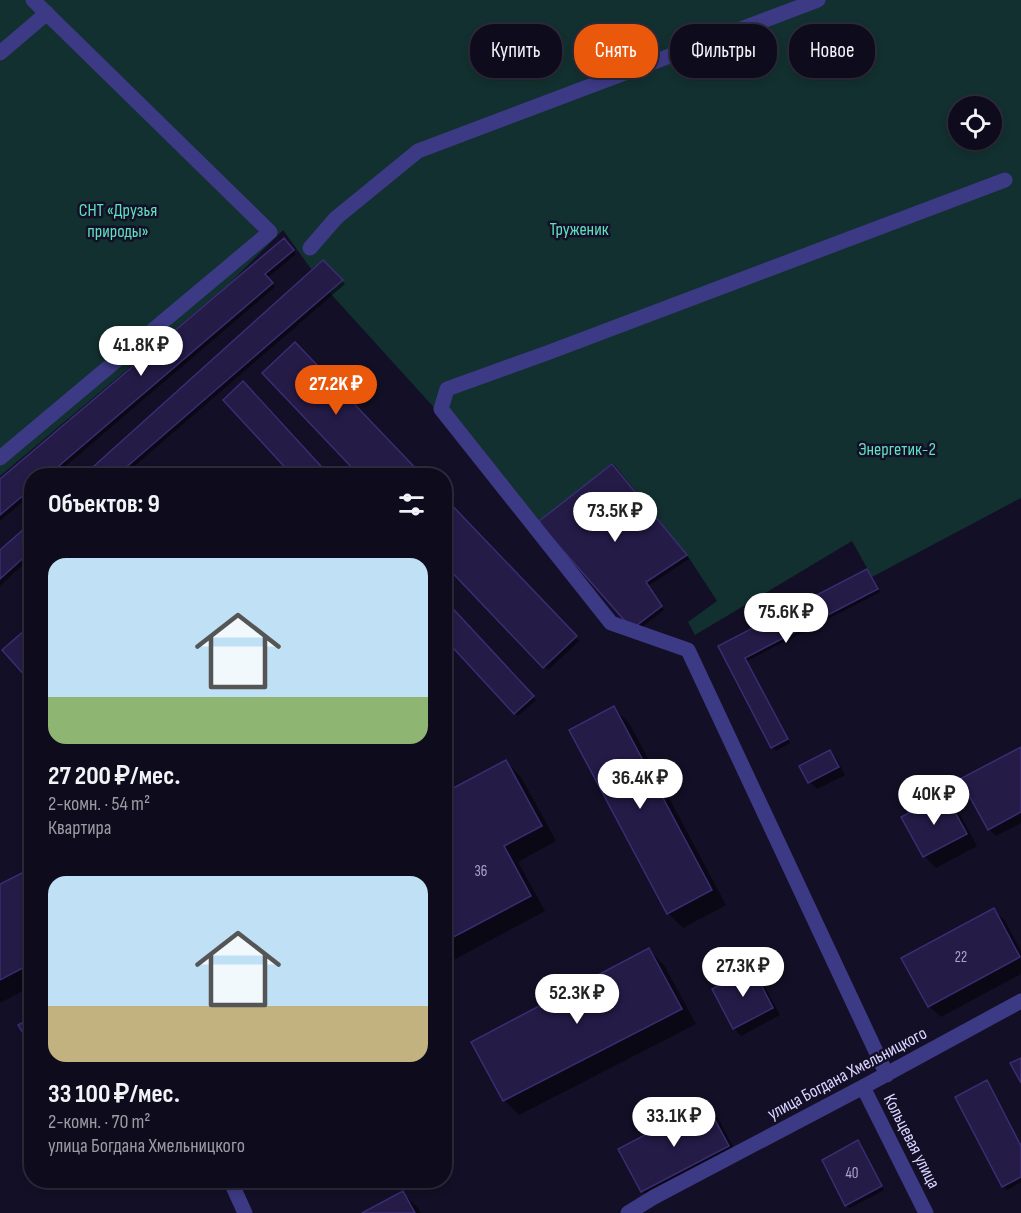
<!DOCTYPE html>
<html lang="ru">
<meta charset="utf-8">
<style>
body{margin:0;font-family:"Sofia Sans Condensed",sans-serif;background:#171425;color:#f1f3f6;height:100vh;display:flex;flex-direction:column;font-size:22px;white-space:nowrap}
*{box-sizing:border-box;margin:0}
p{font-size:20px;color:#9b9ba3}
.icon{flex:none;width:33px;height:33px;fill:none;stroke:currentColor;stroke-width:2;stroke-linecap:round;stroke-linejoin:round}
.map{position:relative;flex:1;overflow:hidden}
.side{position:absolute;left:24px;top:468px;width:428px;height:720px;display:flex;flex-direction:column;background:#0e0b1c;border-radius:24px;box-shadow:0 3px 9px #0003,0 0 0 2px #2e2b3b}
.side>*{flex:none}
.guide{position:absolute;left:470px;top:24px;width:460px;height:54px;display:flex;gap:12px}
.controls{position:absolute;left:948px;top:96px;display:grid;gap:12px}
.controls a{display:grid;place-items:center;width:54px;height:54px;border-radius:50%;background:#0e0b1c;box-shadow:0 3px 9px #0003,0 0 0 2px #2e2b3b;font-size:30px}
.price{position:absolute;translate:-50% -51px;padding:0 14px;border-radius:21px;background:#fff;color:#222;font-size:20px;line-height:39px;filter:drop-shadow(0 2px 3px #0008)}
.price::after{content:'';position:absolute;left:50%;top:36px;width:18px;height:14px;margin-left:-9px;background:inherit;clip-path:polygon(0 0,100% 0,50% 100%)}
.price.on{background:#ea580c;color:#fff}
ul{padding:0;list-style:none}
li{display:grid;align-content:center;gap:12px;height:318px;padding:0 24px}
li span{display:grid;place-items:center;height:186px;border-radius:18px;color:#555}
li>.icon{margin-inline-start:auto}
span .icon{width:108px;height:108px;fill:#fffc;stroke-width:1}
li b{font-size:26px}
h2{display:flex;justify-content:space-between;align-items:center;height:72px;padding:0 24px;font-size:26px}
.pill{padding:0 21px;border-radius:24px;background:#0e0b1c;box-shadow:0 3px 9px #0003,0 0 0 2px #2e2b3b;font-size:21px;line-height:54px}
.pill.on{background:#ea580c;color:#fff}
.map>svg:first-child{display:block}
.green{fill:#12302f;fill-rule:evenodd}
.shadow{fill:#0007}
.building{fill:#241b47;stroke:#3b2d73;stroke-width:1.5}
.lines{fill:none;stroke-linecap:round;stroke-linejoin:round}
.minor{stroke:#3d3a85;stroke-width:15}
.labels{text-anchor:middle;stroke-width:5;stroke-linejoin:round;paint-order:stroke}
.number-label{font-size:15px;fill:#aca6d1}
.park-label{font-size:18px;fill:#5fe0c0;stroke:#130f26}
.street-label{font-size:18px;fill:#d9d4ff;stroke:#130f26}
</style>
<div class="map">
<svg width="1021" height="1213" viewBox="0 0 1021 1213">
<rect width="100%" height="100%" fill="#130f26"/>
<path class="green" d="M0,0h1021v498l-149,79 -20,-36 -157,94 -7,-13 29,-21 -30,-46 -74,-92 -75,59 -208,-229 13,-14 -20,-19 -12,9 -28,-39 -53,53 -230,193zM958,106h34v34h-34z"/>
<path class="shadow" d="M284,240l12,14 -29,24 8,9 -221,189h-22v18l-32,27v-40z
M323,262l22,22 -222,192h-37z
M616,469l73,90 -41,27 16,24 -27,21z
M444,499l135,142 -31,29 -104,-109z
M32,524v32l-32,30v-34z
M867,571l3,3 10,18 -133,69 43,82 -14,8 -4,-4 -52,-100z
M444,601l92,99 -18,16 -74,-80z
M614,708l15,15 97,182 -43,23 -15,-15z
M1021,749v74l-25,13 -7,-7z
M830,752l7,7 8,16 -28,14 -7,-7z
M506,762l15,15 35,64 -38,21 27,49 -101,54v-170z
M944,796l12,11 21,39 -41,22 -11,-12 -22,-38z
M32,870v116l-32,17v-117z
M993,910l12,11 16,30v23l-80,43 -12,-11z
M649,950l15,15 32,59 -177,91 -15,-15z
M752,969l7,7 21,39 -39,21 -7,-8z
M987,1082l3,3 31,60v37l-14,8 -4,-4 -46,-88z
M705,1105l12,11 22,42 -85,44 -12,-11z
M858,1142l3,4 23,44 -34,18 -4,-3z
M403,1193l15,15 3,5h-56z"/>
<path class="building" d="M284,238l10,12 -29,24 8,9 -226,193h-15v12l-32,27v-36z
M323,260l20,20 -227,196h-33z
M295,342l128,134h-63l-98,-103z
M243,381l87,95h-37l-70,-76z
M612,464l75,91 -41,27 16,24 -30,23 -94,-107z
M444,497l133,139 -34,32 -99,-104z
M32,522v28l-32,29v-29z
M867,569l11,20 -133,69 43,81 -17,9 -53,-102z
M444,599l90,97 -20,18 -70,-76z
M32,624v50l-5,4 -25,-28z
M32,675v11l-6,-6z
M614,706l98,184 -45,24 -98,-184z
M1021,747v65l-33,18 -28,-51z
M830,750l9,17 -31,16 -9,-17z
M506,760l36,66 -38,20 27,50 -87,46v-149z
M945,794l22,40 -44,23 -22,-40z
M32,868v95l-32,17v-96z
M994,908l26,49 -92,50 -27,-49z
M649,948l33,61 -179,92 -32,-59z
M752,967l21,41 -40,21 -21,-40z
M32,1017v31l-14,-23z
M1021,1058v25l-11,-20z
M987,1080l34,66v31l-19,10 -47,-90z
M706,1103l23,43 -88,46 -23,-43z
M858,1140l24,46 -37,20 -23,-46z
M403,1191l12,22h-53z"/>
<g class="lines">
<path class="minor" d="M0,53l47,-40
M310,248l26,-30 82,-67 400,-151
M0,458l270,-226 -237,-232
M887,1075l-199,-425 -77,-27 -170,-214 6,-20 100,-36 458,-173
M863,1087l63,126
M230,1180l15,33
M628,1213l26,-16 209,-110 158,-86"/>
</g>
<g class="labels">
<g class="number-label">
<text x="481" y="876">36</text>
<text x="961" y="962">22</text>
<text x="852" y="1178">40</text>
</g>
<g class="park-label">
<text x="118" y="216">СНТ «Друзья<tspan x="118" dy="21">природы»</tspan></text>
<text x="579" y="235">Труженик</text>
<text x="897" y="455">Энергетик-2</text>
</g>
<g class="street-label">
<text transform="translate(847 1073) rotate(-28)" y="6">улица Богдана Хмельницкого</text>
<text transform="translate(912 1141) rotate(63)" y="6">Кольцевая улица</text>
</g>
</g>
</svg>
<div class="controls">
<a><svg class="icon" aria-label="locate" viewBox="0 0 24 24"><circle cx="12" cy="12" r="6"/><path d="M12 2v4M12 18v4M2 12h4M18 12h4"/></svg></a>
</div>
<b class="price" style="left:141px;top:377px">41.8K ₽</b>
<b class="price on" style="left:336px;top:416px">27.2K ₽</b>
<b class="price" style="left:615px;top:543px">73.5K ₽</b>
<b class="price" style="left:786px;top:644px">75.6K ₽</b>
<b class="price" style="left:640px;top:810px">36.4K ₽</b>
<b class="price" style="left:934px;top:826px">40K ₽</b>
<b class="price" style="left:743px;top:998px">27.3K ₽</b>
<b class="price" style="left:577px;top:1025px">52.3K ₽</b>
<b class="price" style="left:674px;top:1148px">33.1K ₽</b>
<div class="guide">
<a class="pill">Купить</a>
<a class="pill on">Снять</a>
<a class="pill">Фильтры</a>
<a class="pill">Новое</a>
</div>
<section class="side">
<h2>Объектов: 9<svg class="icon" aria-label="filters" viewBox="0 0 24 24"><path d="M4 7h16M4 17h16"/><circle cx="9" cy="7" r="2"/><circle cx="15" cy="17" r="2"/></svg></h2>
<ul>
<li><span style="background:linear-gradient(#bfe0f5 75%,#8fb573 0)"><svg class="icon" aria-label="home" viewBox="0 0 24 24"><path d="M3 11l9-7 9 7M6 9v11h12V9"/></svg></span><div><b>27 200 ₽/мес.</b><p>2-комн. · 54 m²</p><p>Квартира</p></div></li>
<li><span style="background:linear-gradient(#bfe0f5 70%,#c2b280 0)"><svg class="icon" aria-label="home" viewBox="0 0 24 24"><path d="M3 11l9-7 9 7M6 9v11h12V9"/></svg></span><div><b>33 100 ₽/мес.</b><p>2-комн. · 70 m²</p><p>улица Богдана Хмельницкого</p></div></li>
</ul>
</section>
</div>
